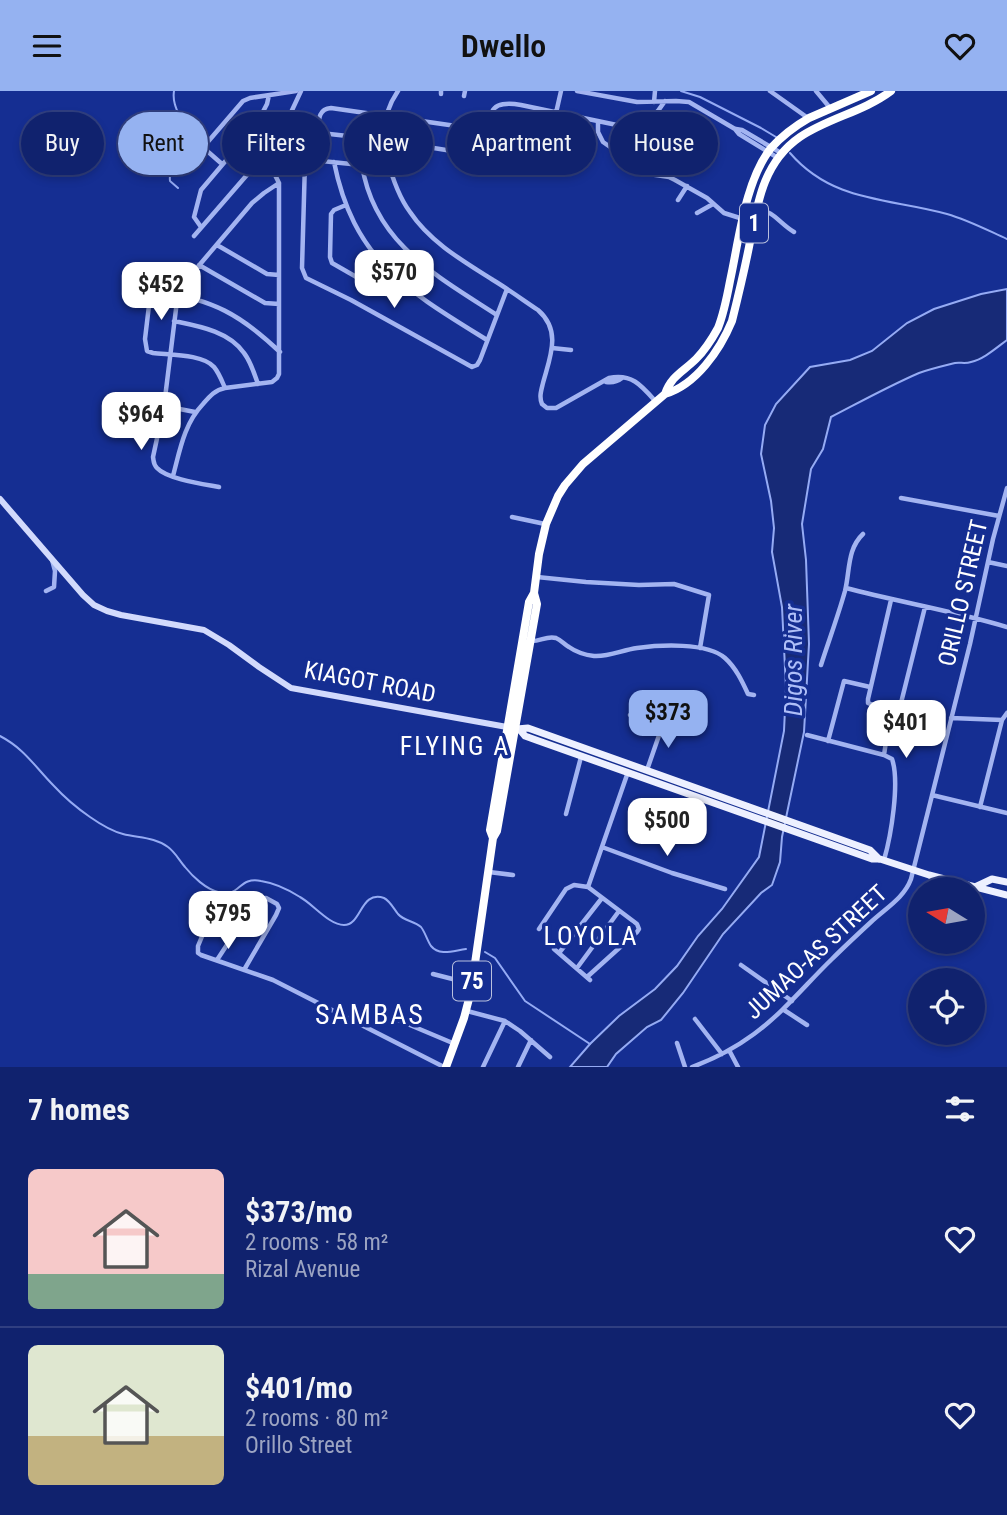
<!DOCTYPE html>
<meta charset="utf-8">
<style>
body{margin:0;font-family:"Roboto Condensed",sans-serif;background:#1e2f76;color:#f1f3f6;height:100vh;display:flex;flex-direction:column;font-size:26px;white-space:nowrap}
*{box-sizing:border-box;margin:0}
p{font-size:23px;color:#9ca4c2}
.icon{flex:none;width:38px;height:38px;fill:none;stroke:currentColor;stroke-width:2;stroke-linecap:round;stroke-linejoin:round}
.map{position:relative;height:976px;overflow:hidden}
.details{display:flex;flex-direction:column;background:#10226e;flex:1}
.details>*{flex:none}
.guide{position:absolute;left:21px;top:21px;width:966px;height:63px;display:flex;gap:14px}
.needle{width:46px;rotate:281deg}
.fabs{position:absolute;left:908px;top:786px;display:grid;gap:14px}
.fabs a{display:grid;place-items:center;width:77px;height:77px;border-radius:50%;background:#10226e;box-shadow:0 4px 10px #0003,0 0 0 2px #303f81;font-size:35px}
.price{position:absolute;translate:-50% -60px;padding:0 16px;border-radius:14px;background:#fff;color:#222;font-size:23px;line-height:46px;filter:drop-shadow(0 2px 4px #0008)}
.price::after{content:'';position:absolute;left:50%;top:42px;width:21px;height:16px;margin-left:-10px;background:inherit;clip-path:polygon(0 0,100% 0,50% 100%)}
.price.current{background:#95b2f1;color:#111}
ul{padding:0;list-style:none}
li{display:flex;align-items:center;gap:21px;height:175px;padding:0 28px}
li+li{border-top:2px solid #303f81}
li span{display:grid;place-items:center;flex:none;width:196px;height:140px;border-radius:10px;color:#555}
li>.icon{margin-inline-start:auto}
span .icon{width:84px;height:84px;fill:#fffc;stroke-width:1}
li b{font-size:30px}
h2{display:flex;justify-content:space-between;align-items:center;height:84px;padding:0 28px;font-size:30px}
.tag{padding:0 24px;border-radius:32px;background:#10226e;box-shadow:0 4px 10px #0003,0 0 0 2px #303f81;font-size:24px;line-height:63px}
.tag.current{background:#95b2f1;color:#111}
header{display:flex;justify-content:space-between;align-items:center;height:91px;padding:0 28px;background:#95b2f1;color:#111;font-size:32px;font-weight:600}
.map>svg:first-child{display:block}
.water{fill:#172a77;stroke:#95abf4;stroke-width:2}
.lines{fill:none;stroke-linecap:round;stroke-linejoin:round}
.stream{stroke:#95abf4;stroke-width:2}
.street{stroke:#a3b4f1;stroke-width:4.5}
.secondary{stroke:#d2dafc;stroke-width:6}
.primary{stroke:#edf0ff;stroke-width:7}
.highway{stroke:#fff;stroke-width:8}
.labels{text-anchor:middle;stroke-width:7;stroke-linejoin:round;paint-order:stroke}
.shield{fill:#152e92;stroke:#b9c0de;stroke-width:2}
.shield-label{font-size:23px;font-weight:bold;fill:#fff}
.street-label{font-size:24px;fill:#fff;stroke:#152e92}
.water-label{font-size:26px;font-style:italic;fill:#afbff8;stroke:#152e92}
.neighbourhood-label{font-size:26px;letter-spacing:2px;fill:#fff;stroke:#152e92}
.quarter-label{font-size:28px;letter-spacing:2px;fill:#fff;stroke:#152e92}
</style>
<header><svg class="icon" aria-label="menu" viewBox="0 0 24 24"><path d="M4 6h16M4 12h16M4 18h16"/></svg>Dwello<svg class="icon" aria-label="heart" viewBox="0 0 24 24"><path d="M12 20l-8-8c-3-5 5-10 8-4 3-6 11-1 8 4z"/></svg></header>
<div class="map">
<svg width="1007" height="976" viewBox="0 0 1007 976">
<rect width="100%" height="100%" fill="#152e92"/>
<path class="water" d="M1007,198v51c-11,8 -23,19 -36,22 -6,2 -11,0 -16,1 -12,3 -25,6 -36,10 -30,13 -59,29 -88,44l-8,32 -12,20 -9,55 4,36 3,84 -5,88 -22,105 -2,25 -8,23 -11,8 -38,41 -40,59 -22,27 -14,7 -31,27 -9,13h-37l20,-23 29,-28 36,-27 22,-23 21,-30 24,-27 37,-52 25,-126 2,-43 -4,-81 -10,-55 2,-24 -3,-27 -10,-47 4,-29 11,-21 34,-37 40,-7 22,-9 35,-28 27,-14 47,-15z"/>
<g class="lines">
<path class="stream" d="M174,0c-3,18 13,31 11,49 -2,16 -17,24 -15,41l8,7
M681,0l19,6 61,31 15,9
M790,62c43,50 100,45 157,61 21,6 40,16 60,25
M0,645c25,13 35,31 54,50 11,12 23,22 36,31 10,7 21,14 33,17 15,4 32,3 45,13 7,5 11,13 17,20 8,10 21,22 33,25 22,7 20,-16 43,-11 13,2 28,9 39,16 13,7 29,28 44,28 18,0 16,-35 40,-27 6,3 10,11 14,16 6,7 16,7 23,13 4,5 6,13 10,19 9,11 24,4 35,3
M485,861l10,6 30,43 65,43"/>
<path class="street" d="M398,0c-14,20 -17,43 -11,67 5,19 11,38 23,54 20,30 53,49 83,68 15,9 30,20 45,30 24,21 12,47 5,73 -2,8 -4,14 -1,21l5,4h9l53,-30c23,-5 33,8 47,24
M577,0l60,11 39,-1 13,1 46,27 4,5 39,24
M770,0l38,27
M816,0l15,18
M441,3v-3
M464,5l1,-5
M654,11l1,-11
M556,22l5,-22
M598,30v11l5,10 46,32 20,3 6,3 32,18 17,15 19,6
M284,38l100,11 93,15 16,-1 3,-5c-5,-26 -16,-51 25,-44l115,24c12,-6 22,-17 29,-28
M736,38l6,1 39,23
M318,42c1,-11 -1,-24 13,-25l139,20h20
M334,71c20,99 74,129 153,178
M222,73l-16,-14v-6l37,-43 7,-3 46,-7
M362,74c12,78 75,111 135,150
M390,77l-78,-8 -7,2 -3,106 4,10 45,22 121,67 5,-2 3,-5 27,-71
M678,109l9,-14
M346,114l-12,5 -3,4 -1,43 2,6 54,31 6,-1 9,-10
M757,118c17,2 23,15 37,23
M697,122l16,-9
M201,136l-7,-10 7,-27 55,-65 11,-21 2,-9
M194,145l85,-98 22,-47
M217,154l50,29 12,1
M199,174l66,38 14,1
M174,230c24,5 55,10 70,32 7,9 10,20 14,31
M552,257l19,2
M606,291c6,1 11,0 16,-4
M225,297c-3,-7 -6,-15 -11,-21 -11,-13 -45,-12 -61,-14l-6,-2 -2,-12 5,-42 2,-5 6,-1c55,9 82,23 122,61
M164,315l31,6
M173,385c7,-26 11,-52 30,-72 7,-8 12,-14 22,-16l47,-6 5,-4 2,-4v-191l-5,-10 -14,-13
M219,396c-16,-3 -52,-8 -62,-19 -4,-4 -3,-6 -4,-11l11,-51 13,-105 5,-12 14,-20 56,-66 12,-10 15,-10
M901,407l98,18
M512,426l33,7
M988,471l19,4
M537,486l49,5 53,3 35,-1 35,11 -9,53
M846,497c53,14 108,23 161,39
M46,500l8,-4 1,-16 -3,-11
M891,509l-23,99v4c8,4 25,8 32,4l25,-100
M530,550c10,1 17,-6 26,-3 5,2 8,6 13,9 7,5 17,8 25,9 15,1 28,-6 43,-8 22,-3 70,-6 88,10 11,10 17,23 23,36l6,1
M821,574c8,-25 17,-49 24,-74 5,-20 2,-42 18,-57
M630,624l34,6h36
M951,627l51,2
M807,644l77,20 8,4c8,23 -1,77 -8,101
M828,650l16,-60 26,6
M884,664l7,-46
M647,679l17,-49
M932,704l75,18
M980,716l22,-87 5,-7
M566,723l15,-57
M602,756l70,26 53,16
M489,781l24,3
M588,796l40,-115
M206,836l-8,19v7l3,2 72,25 171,87
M539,838l27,-40 8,-4 14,2 49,37 2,5 -2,3 -50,45
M554,858l36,31
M559,862l43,-55
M217,869l19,-29
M741,874l51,36
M577,877l42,-57
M244,879l32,-55 3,-7 -2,-4 -11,-6 -4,1 -13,23
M433,883l39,10
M784,919l23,15
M467,920l38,10 15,10 30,26
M695,928l27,35
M398,929l57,24
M677,952l8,24
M729,959l9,17
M483,976l22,-46
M518,976l13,-27
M692,976c22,-8 43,-19 62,-33 30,-22 52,-50 78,-75 13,-13 26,-25 39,-37 15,-14 33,-24 40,-43l59,-235 23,-105 14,-51"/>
<path class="secondary" d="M0,408l83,96 11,10 13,6 14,4 83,15 25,15 30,22 32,21 216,39"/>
<path class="primary" d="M517,638l11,-1 342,122 9,9
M520,639l5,6 11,4 336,119h8l49,16 78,20
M975,796l17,-8 15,3"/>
<path class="highway" d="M665,303c6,-18 19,-23 31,-35 9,-9 16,-20 22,-31 6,-15 9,-31 12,-47 9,-41 15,-100 41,-133 11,-12 24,-22 38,-30l62,-27
M493,747l-3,-8 39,-228 5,-9
M446,976l18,-49 7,-27 22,-153 4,-7 40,-227 -3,-11 5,-39 7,-30 12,-28 7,-11 18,-21 82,-70c31,-9 55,-44 67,-73 6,-24 12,-49 17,-74 8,-41 13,-84 51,-110 28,-19 63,-25 91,-46"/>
</g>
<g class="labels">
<g class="shield">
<rect x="740" y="112.5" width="28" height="39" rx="5"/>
<rect x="453" y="870.5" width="38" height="39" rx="5"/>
</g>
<g class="shield-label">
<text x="754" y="140">1</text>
<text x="472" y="898">75</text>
</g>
<g class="street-label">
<text transform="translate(963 502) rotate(-77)" y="8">ORILLO STREET</text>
<text transform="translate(370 591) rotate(11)" y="8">KIAGOT ROAD</text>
<text transform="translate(816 861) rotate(-43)" y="8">JUMAO-AS STREET</text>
</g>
<g class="water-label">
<text transform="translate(793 569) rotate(-90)" y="9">Digos River</text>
</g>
<g class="neighbourhood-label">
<text x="455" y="664">FLYING A</text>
<text x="591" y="854">LOYOLA</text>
</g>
<g class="quarter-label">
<text x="370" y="933">SAMBAS</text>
</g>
</g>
</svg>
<div class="fabs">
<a><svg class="needle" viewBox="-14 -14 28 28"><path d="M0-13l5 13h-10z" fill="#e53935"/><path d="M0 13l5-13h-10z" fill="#9ca4c2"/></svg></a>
<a><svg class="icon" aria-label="locate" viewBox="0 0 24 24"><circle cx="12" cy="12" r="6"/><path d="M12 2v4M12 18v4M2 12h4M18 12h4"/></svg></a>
</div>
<b class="price" style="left:394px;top:219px">$570</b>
<b class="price" style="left:161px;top:231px">$452</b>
<b class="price" style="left:141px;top:361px">$964</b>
<b class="price current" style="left:668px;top:659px">$373</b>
<b class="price" style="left:906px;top:669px">$401</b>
<b class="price" style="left:667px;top:767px">$500</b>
<b class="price" style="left:228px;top:860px">$795</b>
<div class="guide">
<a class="tag">Buy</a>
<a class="tag current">Rent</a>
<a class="tag">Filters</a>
<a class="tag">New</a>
<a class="tag">Apartment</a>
<a class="tag">House</a>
</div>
</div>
<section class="details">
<h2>7 homes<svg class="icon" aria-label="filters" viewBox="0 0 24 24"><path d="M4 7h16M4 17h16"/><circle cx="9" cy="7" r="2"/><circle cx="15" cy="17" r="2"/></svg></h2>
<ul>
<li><span style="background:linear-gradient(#f6c9c9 75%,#7fa58c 0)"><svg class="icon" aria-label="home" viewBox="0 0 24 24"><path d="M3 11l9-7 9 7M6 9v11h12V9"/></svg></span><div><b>$373/mo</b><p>2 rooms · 58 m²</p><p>Rizal Avenue</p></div><svg class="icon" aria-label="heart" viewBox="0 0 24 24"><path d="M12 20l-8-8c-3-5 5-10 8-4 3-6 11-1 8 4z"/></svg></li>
<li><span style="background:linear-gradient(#dfe7d0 65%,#c2b280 0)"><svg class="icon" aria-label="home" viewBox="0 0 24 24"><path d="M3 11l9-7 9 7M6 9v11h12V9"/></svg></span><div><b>$401/mo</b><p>2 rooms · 80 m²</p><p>Orillo Street</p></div><svg class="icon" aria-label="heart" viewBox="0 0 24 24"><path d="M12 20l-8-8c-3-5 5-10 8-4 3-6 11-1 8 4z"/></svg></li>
</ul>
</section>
